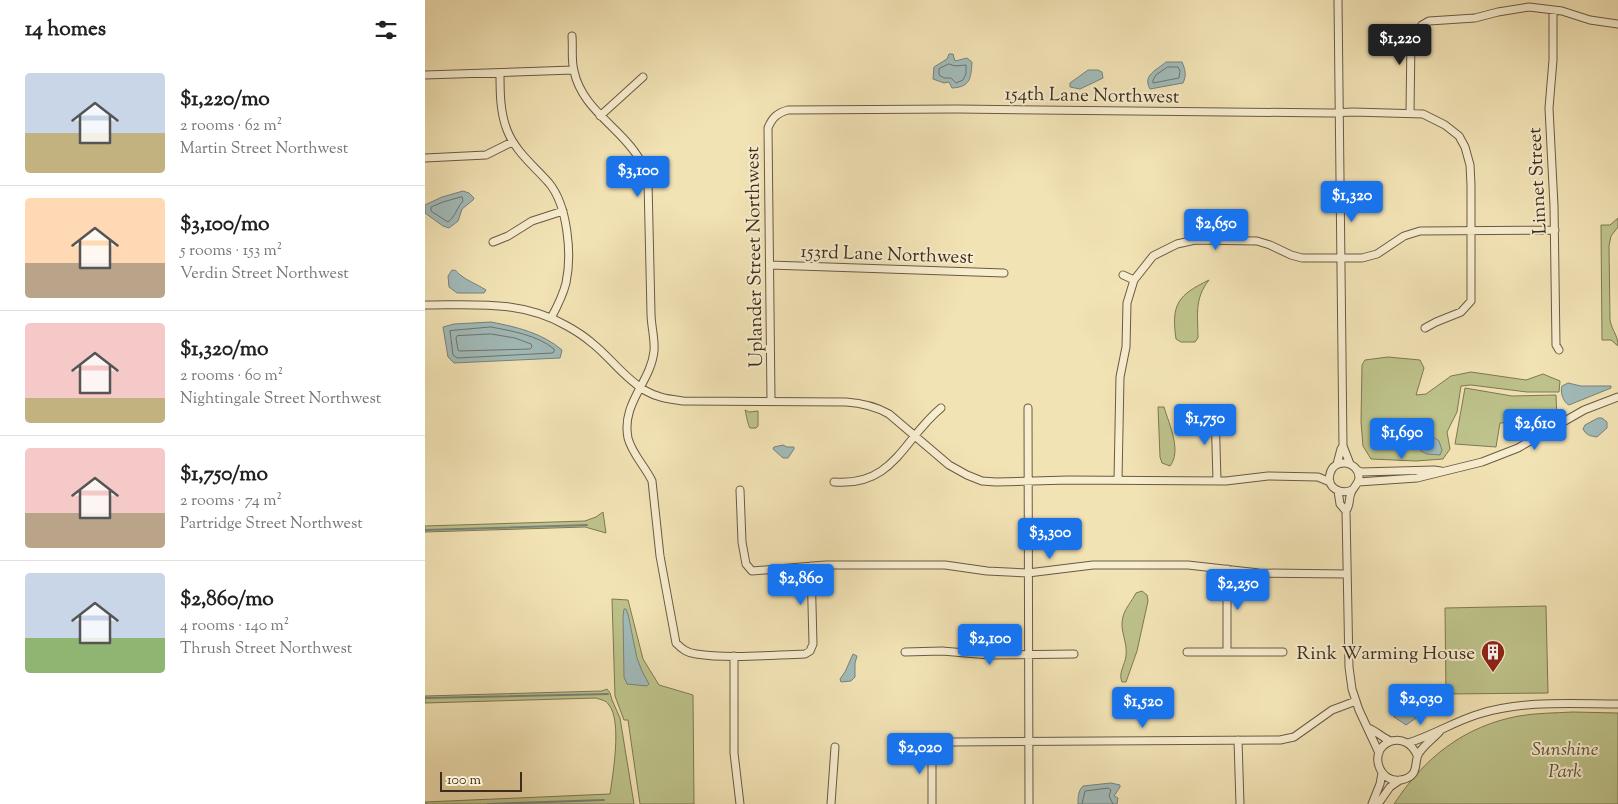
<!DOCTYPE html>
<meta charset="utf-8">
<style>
body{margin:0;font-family:"Sorts Mill Goudy",serif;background:#f6f6f6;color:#222;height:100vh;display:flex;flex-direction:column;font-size:19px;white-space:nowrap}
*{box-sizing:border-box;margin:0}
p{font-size:16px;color:#767676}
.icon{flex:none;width:28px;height:28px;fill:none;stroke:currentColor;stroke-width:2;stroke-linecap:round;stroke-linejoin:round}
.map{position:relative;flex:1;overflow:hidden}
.panel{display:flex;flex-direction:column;background:#fff;width:425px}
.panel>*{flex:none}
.scale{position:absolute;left:15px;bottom:12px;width:82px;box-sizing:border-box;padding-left:5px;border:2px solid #3d2d1d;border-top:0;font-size:14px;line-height:18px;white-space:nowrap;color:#3d2d1d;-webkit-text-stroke:4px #f7edcf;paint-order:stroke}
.price{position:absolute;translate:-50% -42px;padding:0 11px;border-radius:5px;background:#1a73e8;color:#fff;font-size:16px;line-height:32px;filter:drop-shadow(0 1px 2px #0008)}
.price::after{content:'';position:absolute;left:50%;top:30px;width:15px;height:11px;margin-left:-8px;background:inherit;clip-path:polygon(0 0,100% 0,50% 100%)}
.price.selected{background:#222;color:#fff}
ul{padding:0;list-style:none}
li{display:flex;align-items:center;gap:15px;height:125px;padding:0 25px}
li+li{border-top:1px solid #e0e0e0}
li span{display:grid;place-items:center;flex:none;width:140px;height:100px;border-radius:5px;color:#555}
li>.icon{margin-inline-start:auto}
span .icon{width:60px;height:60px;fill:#fffc;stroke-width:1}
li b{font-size:21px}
h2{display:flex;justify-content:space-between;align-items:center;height:60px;padding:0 25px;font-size:21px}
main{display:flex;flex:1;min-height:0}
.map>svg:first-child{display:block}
.green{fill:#bec38b;stroke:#7e7854}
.water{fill:#a1bbba;stroke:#79827b}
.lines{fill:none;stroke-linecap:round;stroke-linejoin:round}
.shore{stroke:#6f746c;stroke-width:1}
.stream{stroke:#79827b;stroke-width:2}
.minor-casing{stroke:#6a5a43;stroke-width:9}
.minor{stroke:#f7edcf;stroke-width:7}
.labels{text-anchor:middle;stroke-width:4;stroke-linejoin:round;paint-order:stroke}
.street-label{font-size:19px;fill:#3d2d1d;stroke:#f7edcf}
.poi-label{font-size:19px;fill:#3d2d1d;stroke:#f7edcf;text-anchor:end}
.park-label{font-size:19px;font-style:italic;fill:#5d5238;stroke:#f7edcf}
</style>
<main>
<section class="panel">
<h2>14 homes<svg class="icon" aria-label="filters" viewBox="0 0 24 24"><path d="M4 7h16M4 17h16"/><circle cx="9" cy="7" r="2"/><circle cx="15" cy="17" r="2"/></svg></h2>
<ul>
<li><span style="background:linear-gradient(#c9d6e8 60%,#c2b280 0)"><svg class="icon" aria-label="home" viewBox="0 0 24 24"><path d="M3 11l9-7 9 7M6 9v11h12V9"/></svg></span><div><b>$1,220/mo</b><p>2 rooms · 62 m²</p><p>Martin Street Northwest</p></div></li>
<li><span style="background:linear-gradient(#ffd9b3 65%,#b9a48a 0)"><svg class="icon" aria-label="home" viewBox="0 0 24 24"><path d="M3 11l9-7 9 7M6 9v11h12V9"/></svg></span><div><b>$3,100/mo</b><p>5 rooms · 153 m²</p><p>Verdin Street Northwest</p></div></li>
<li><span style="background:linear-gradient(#f6c9c9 75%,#c2b280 0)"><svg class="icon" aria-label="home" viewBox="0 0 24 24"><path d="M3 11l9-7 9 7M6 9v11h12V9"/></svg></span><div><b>$1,320/mo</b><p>2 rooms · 60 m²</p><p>Nightingale Street Northwest</p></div></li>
<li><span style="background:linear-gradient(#f6c9c9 65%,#b9a48a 0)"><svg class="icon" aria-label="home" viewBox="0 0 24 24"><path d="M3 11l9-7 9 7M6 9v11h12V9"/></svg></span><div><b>$1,750/mo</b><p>2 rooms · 74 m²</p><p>Partridge Street Northwest</p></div></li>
<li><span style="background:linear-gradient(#c9d6e8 65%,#8fb573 0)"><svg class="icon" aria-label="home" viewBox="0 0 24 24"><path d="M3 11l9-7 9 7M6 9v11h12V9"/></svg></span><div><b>$2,860/mo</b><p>4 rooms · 140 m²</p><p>Thrush Street Northwest</p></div></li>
</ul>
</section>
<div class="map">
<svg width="1193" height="804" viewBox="0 0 1193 804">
<rect width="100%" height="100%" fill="#f2e3b5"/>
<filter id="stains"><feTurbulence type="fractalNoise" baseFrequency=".004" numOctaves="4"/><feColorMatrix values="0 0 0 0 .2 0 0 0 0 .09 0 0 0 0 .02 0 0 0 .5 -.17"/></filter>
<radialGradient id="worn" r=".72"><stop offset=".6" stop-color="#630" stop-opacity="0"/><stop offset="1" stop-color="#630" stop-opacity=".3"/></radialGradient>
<path class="green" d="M1193,218v9l-7,9 -2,10 1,74c2,11 8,15 8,26l-7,-6h-9l-1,-115h9z
M784,280c-15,19 -11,35 -11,58l-3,4h-14l-5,-3c-5,-35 2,-44 33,-59z
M963,357l32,3 4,8 -8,27 10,-1 25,-18 20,-4 55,8 17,-6 17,7 -1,11h-32l-56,-7 -10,1 -4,26 -10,20 3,17 -7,10 -27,2 -45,-2 -8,-13 -2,-24 1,-57 3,-5z
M1040,388l47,8 44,-1 1,24 -57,4 -4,24 -41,-3z
M733,407h6c5,17 18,44 6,59l-8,-3 -2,-6z
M320,410l4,2 9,-1v15l-2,2h-6c-2,-2 -4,-15 -5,-18z
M178,512l3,21 -21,-6 -160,5v-6l160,-5 11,-4z
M717,591l5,4 1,6 -11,50 -11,31h-4c-4,-9 3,-17 4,-26 2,-14 -7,-26 -3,-39 1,-7 9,-16 13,-24z
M187,599l16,1 15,59 16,26 34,10 1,109h-54l-12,-84h-4l-9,-24z
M1121,606l2,87 -102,1 -1,-86z
M182,689l3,4 2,7 8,18 14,86h-209v-2l185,-8c3,-20 12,-73 -1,-89 -3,-5 -8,-5 -13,-7l-171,5v-7l177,-5z
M1148,712l45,1v91h-224c30,-46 70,-78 125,-88 17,-3 36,-3 54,-4z"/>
<path class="water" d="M524,54h4l2,7 12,-3 5,4c-1,17 -2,25 -20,26l-3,-6 -5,1 -11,-4 1,-12 13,-8z
M741,62h16c3,7 5,13 1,21l-33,6c-8,-14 7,-19 16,-27z
M663,70h10l4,2 1,6 -23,11 -10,-2v-4z
M38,191l6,2 5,5 -1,2 -11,9 -4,12 -9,7 -6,-2 -18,-13v-8l17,-8z
M27,270c6,1 2,-1 7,4 8,7 18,10 27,16l-2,3h-27l-8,-6 -1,-11z
M66,322c26,5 51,11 71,28l-2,8 -106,5 -6,-6 -5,-30 11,-3z
M1143,383l13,3h30v2l-42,17c-6,-3 -9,-13 -7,-19z
M1173,418h4l5,4v6l-10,9c-7,-1 -11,-2 -14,-8l2,-4z
M1007,436l7,5 3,9 -2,5 -13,-1 -6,-3 -1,-8 7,-6z
M358,445l4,2h7v2l-6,9h-5l-10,-9 1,-2z
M199,609h2l2,5 9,44 5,13 7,13 -2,2 -20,-2 -3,-7 -1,-61z
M428,654l4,2 -2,7v14l-4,4 -10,1 -1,-3 5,-7z
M977,708h18l5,4 -19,13 -12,-8v-5z
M686,783l9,2v2l-6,9 4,2 -1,6h-39c0,-7 0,-13 5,-18z"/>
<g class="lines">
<path class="shore" d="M524,64l6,2 11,-1v9l-3,6 -7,3 -5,-5h-7l-5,-3v-6z
M743,67h10l2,4 -1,7 -26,5v-3l3,-5z
M37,197l1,4c-6,6 -7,15 -15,21l-17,-11v-4l12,-5z
M66,327c21,4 46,8 63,22v3l-2,1 -95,5 -4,-3 -3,-24z
M66,334l24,4 16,6 1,3 -2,2 -70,2 -2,-1 -2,-12 1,-2z
M657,804l3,-13 23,-3 3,2 -2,6 4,8"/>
<path class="stream" d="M0,530l162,-5
M0,698l183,-4
M63,804l116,-4"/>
<g class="minor-casing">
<path id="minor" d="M1128,10v50l-4,48 5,98 2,139 3,5
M147,36c1,11 -1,24 2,35 8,39 48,57 66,89 4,7 6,15 8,22 1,44 2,87 3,131 0,13 4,25 3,38 -3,31 -33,52 -26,87 4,16 17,28 24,43l8,75 16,87c6,6 11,10 20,11 32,5 75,1 109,0l5,-3 3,-7 -2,-78
M75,73c0,19 0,39 7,57 8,21 27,36 42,53 19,23 23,72 17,100 -3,12 -9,24 -15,35
M0,75l148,-5
M985,113l1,-74 11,-14 7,-4 46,-3 23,-6 31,-5 33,4 28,9 28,4
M175,116l43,-39
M0,158l61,-3 26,-13
M68,242l15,-6 24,-15 31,-10
M345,265l234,8
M698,275l11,5
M0,305c50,0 97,-5 142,21 9,5 17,10 25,17 19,15 33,36 54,48 12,7 24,8 37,10l163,1c15,1 29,4 43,12l60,51 18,10 15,6 14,1 72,-2 158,1 42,-5 50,1 12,5
M346,400l-3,-272c4,-10 9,-15 20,-18l169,-1 373,4 23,-1 70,2 22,11 14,11 6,11 5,18 1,20v116l-10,11 -25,10 -11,6
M603,408l1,396
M790,410l2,71
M918,446l7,18
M912,464l4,-15 2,-3 -5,-446
M932,470l4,2 73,-2 7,1
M693,480l2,-103 6,-30 1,-44 7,-23 19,-24 24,-12 18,-4 62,1 13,4 21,10 11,3h60l15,-4 27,-18 16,-5 135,-1
M409,482c60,5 69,-43 107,-74
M933,482l59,-4 65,-16 36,-14 66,-38 34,-13
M315,490l2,52 4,22 6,7 73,-6h120l42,6 41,2 65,-8h95l71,8 88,1
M913,491l2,13 6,7 3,156 3,22 7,21 20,43
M921,511c5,-8 2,-10 5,-18 2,-6 8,-9 8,-16 -1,-17 -26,-19 -29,-3 -4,14 11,21 22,16
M480,652l37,-1 47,4 85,-1
M762,652h96
M802,652v-83
M309,656v97l6,51
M943,728c9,3 14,10 23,13
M813,740l2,64
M983,743c24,-7 47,-22 71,-29 44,-14 94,-10 139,-10
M992,755c-5,-11 -15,-18 -28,-13 -21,9 -10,42 12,38 20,-4 12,-18 18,-27 5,-8 15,-15 21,-22
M406,804l4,-57
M507,804v-49c4,-10 9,-12 20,-13l328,-2 14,-3 38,-27 24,-9
M947,804l8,-20 2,-11
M953,804l12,-17 10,-7"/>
</g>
<use href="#minor" class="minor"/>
</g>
<defs>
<g id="building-pin" transform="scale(1.25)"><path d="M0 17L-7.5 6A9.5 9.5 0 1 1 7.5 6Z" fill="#8f2418" stroke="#f7edcf"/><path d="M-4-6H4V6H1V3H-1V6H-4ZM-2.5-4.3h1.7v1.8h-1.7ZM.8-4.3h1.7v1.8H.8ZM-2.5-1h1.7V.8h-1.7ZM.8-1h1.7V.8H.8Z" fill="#fff"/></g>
</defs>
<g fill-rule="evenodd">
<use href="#building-pin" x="1068" y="652"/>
</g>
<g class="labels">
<g class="street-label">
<text transform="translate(667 94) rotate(1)" y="7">154th Lane Northwest</text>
<text transform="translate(1111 181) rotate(-93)" y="7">Linnet Street</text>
<text transform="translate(462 253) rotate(2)" y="7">153rd Lane Northwest</text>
<text transform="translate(328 257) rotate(-91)" y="7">Uplander Street Northwest</text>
</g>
<g class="poi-label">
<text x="1050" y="659">Rink Warming House</text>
</g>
<g class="park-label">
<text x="1140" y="755">Sunshine<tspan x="1140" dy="22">Park</tspan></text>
</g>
</g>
<rect width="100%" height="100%" filter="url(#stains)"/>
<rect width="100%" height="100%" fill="url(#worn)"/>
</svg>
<div class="scale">100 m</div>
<b class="price selected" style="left:975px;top:66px">$1,220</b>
<b class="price" style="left:213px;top:198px">$3,100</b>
<b class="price" style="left:927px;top:223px">$1,320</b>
<b class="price" style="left:791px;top:251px">$2,650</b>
<b class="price" style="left:780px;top:446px">$1,750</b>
<b class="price" style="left:1110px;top:451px">$2,610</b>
<b class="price" style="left:977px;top:460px">$1,690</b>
<b class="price" style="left:625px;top:560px">$3,300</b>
<b class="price" style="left:376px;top:606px">$2,860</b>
<b class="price" style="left:813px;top:611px">$2,250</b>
<b class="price" style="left:565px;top:666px">$2,100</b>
<b class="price" style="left:996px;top:726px">$2,030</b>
<b class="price" style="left:718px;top:729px">$1,520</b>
<b class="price" style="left:495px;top:775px">$2,020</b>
</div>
</main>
